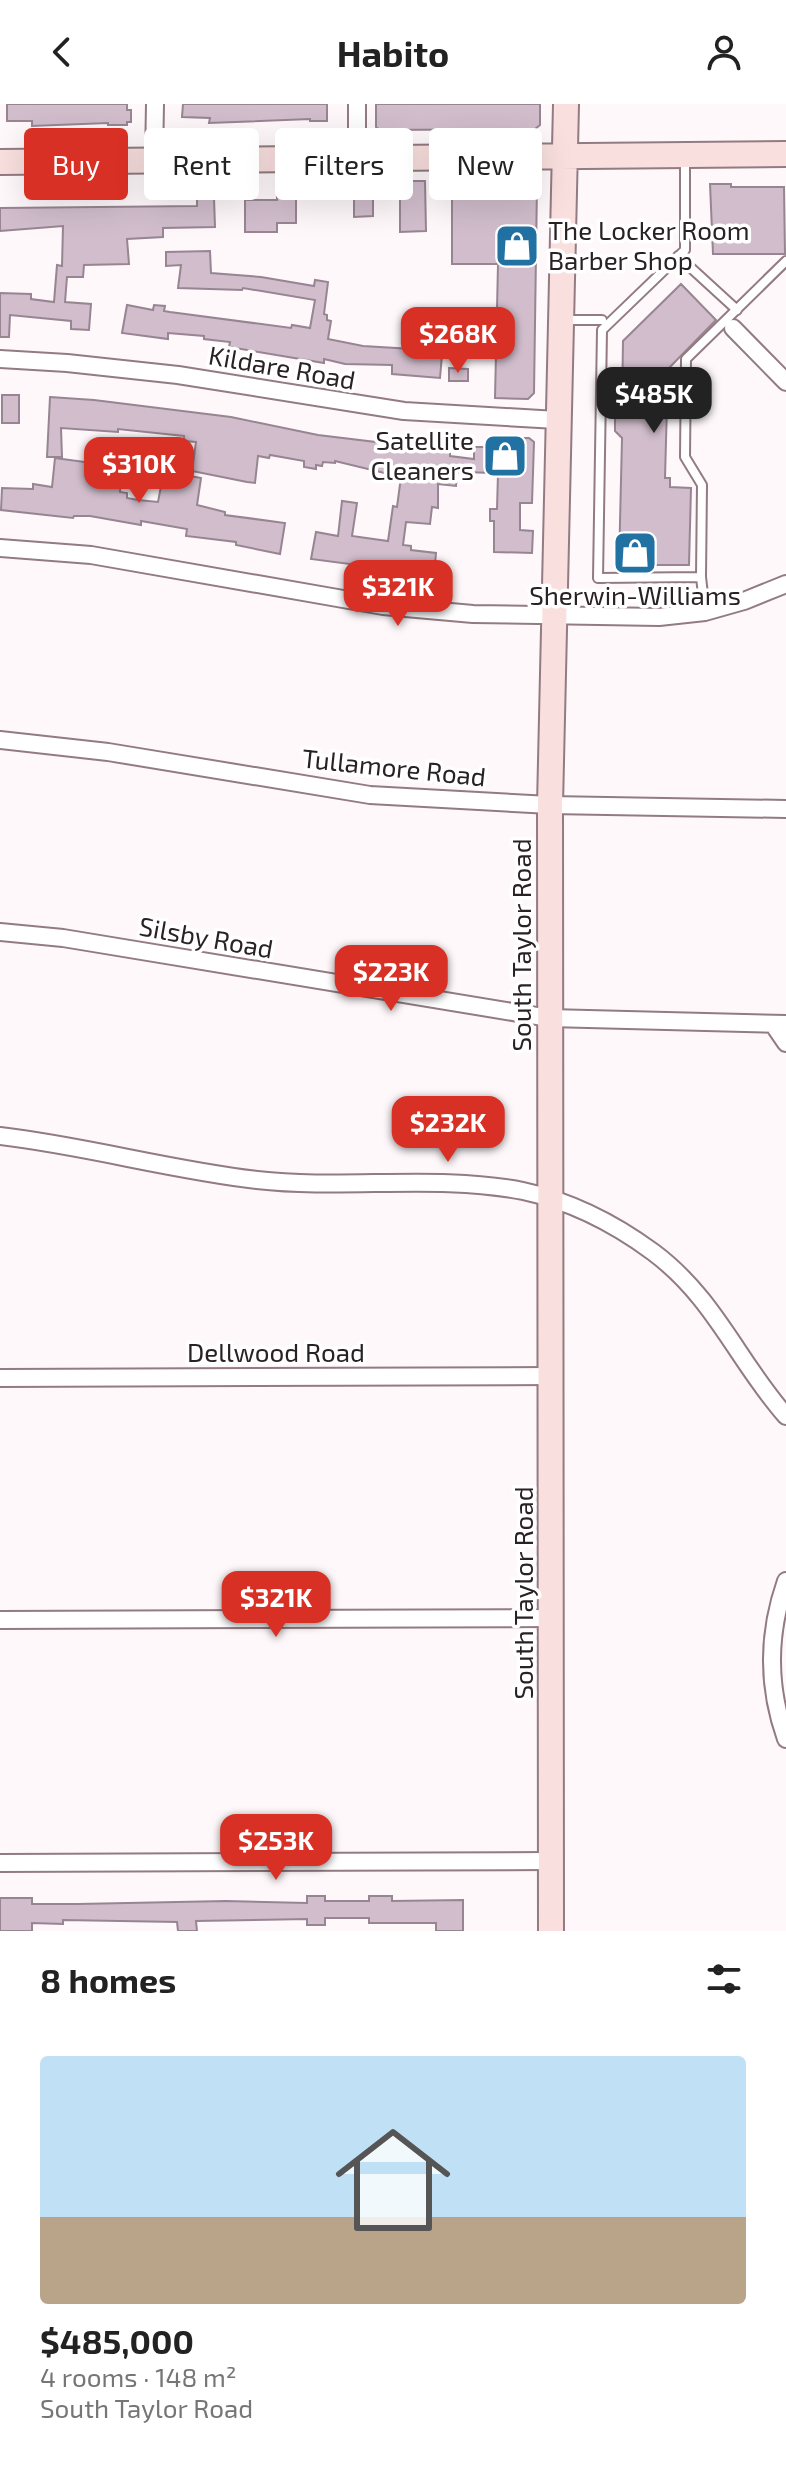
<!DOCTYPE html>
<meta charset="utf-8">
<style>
body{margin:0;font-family:"Exo 2",sans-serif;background:#f2f2f2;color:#222;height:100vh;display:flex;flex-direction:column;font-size:30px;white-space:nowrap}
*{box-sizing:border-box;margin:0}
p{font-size:26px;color:#767676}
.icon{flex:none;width:44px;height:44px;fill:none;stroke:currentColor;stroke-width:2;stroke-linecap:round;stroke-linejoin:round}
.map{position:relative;height:1827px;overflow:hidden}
.sheet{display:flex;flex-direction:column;background:#fff;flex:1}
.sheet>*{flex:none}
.top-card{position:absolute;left:24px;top:24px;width:738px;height:72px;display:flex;gap:16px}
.price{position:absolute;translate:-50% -68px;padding:0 18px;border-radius:16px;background:#d93025;color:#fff;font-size:26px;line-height:52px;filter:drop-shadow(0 2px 4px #0008)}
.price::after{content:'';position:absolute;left:50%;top:48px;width:24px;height:18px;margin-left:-12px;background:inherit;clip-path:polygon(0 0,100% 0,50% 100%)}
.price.current{background:#222;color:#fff}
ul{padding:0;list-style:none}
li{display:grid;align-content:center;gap:16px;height:424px;padding:0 40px}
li+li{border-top:2px solid #e0e0e0}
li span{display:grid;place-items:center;height:248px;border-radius:8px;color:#555}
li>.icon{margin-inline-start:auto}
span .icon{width:144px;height:144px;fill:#fffc;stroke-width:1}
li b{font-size:34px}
h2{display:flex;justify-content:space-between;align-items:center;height:96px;padding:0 40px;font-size:34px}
.pill{padding:0 28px;border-radius:8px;background:#fff;box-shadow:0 8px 32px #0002;font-size:28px;line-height:72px}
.pill.current{background:#d93025;color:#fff}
header{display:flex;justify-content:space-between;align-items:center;height:104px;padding:0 40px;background:#fff;font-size:36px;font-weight:700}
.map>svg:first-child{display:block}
.building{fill:#d1bdcc;stroke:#978592;stroke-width:2}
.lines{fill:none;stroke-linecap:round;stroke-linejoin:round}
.service-casing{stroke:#927b82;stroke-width:12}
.minor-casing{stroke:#927b82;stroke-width:20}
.secondary-casing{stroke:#927b82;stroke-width:28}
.service{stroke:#fff;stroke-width:8}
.minor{stroke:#fff;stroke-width:16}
.secondary{stroke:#f9e0df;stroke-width:24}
.labels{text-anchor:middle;stroke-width:7;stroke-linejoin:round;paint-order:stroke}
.poi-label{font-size:26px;fill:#2a2124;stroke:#fff;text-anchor:start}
.street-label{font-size:26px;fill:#2a2124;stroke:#fff}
</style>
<header><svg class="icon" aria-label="back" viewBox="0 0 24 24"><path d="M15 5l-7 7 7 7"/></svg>Habito<svg class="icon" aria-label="person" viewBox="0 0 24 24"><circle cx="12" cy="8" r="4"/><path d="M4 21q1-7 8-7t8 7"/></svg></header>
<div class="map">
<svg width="786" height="1827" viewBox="0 0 786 1827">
<rect width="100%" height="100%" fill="#fef8fa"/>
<path class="building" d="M7,0h120v6h4v12h-4v3h-19v-2l-76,3v-5h-25z
M183,0h144v17h-17v-2l-101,4 1,-5 -28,-1z
M376,0h164v21l-5,4 -155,1 -4,-3z
M400,77h25l1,50 -26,1z
M452,77h81l4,4 -3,208 -6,6 -33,-1 3,-134h-46z
M354,78h19v34l-19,1z
M710,80h21v3h53l1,67h-72z
M277,86h19v33h-19v9h-32v-32h32z
M197,94h17l1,29 -52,1v9l-36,2 2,25 -45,1 -1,12h-16l-2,25 26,2 -2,26 -18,-1v-8l-61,-6 -1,22h-9v-44l31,1v5l23,3 3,-37 5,1 1,-40 -63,5v-23l197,-2z
M210,147l1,22 50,4 53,9 1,-6 13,2 -4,32 3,1v5l4,1 -3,18 35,7 49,3 -1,4 31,2 -2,23 -48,-4v-9l-47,-1 -21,-5v4l-95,-16 1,-5 -26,-3v-3l-36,-3v6l-46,-6 5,-28 26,5 1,-5 11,1 -1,5 6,1 121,16 1,-3 18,3 5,-28 -72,-12 -1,2 -64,-2 3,-23 -15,1v-14z
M681,180l35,36 -48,49 -3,109h5v9l21,1 -2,77h-70l3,-127 -7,-7v-23l7,-3 1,-64z
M449,264l19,1v12h-19z
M2,291h17v28h-17z
M50,293l44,3 137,17 87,18 132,16v5l24,3v-12h21v-9h34l5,4 -2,61h-12v27l13,1 -1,22 -38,-1v-31h-4v-12h7l1,-36 -41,-1 -1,14 -18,-2v24l-6,-1 -2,17 -24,-2 -3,23 8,1v4l25,3 -2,22 -123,-16 5,-27 22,4 4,-35 15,2 -5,33 36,5 5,-35 4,1 4,-30 -66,-16v2l-12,-1 -1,4 -6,-1v4l-12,-2v-6l-34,-6 -1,3 -11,-2 -3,27 -8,-1 -55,-11 4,-29 -12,-1v-5l-66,-7v3l-57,-4 1,29h-15z
M55,354l67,9 -2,25 7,1v5l11,2 20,2 6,-31 37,7 -4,27 28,7v3l60,8 -5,31 -44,-9v-3l-50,-6 1,-7 -46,-8v4l-51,-9h-16l-1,2 -72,-8 1,-22 31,1v-5l19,3z
M307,1792h18v5h44v-5h23v5l71,-1v31h-27v-8h-67v-5h-44v7h-18v-6l-111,2 1,10h-19l-1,-9 -114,-2v4l-31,-1v8h-32v-33h32v6h46l148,-3 81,2z"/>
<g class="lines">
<g class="service-casing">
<path id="service" d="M685,52v94l-83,80 -4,248 103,-1 4,35
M678,152l59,54
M564,216h38
M701,473l1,-92 -17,-28 1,-98 100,-98"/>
</g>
<g class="minor-casing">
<path id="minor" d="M357,54v-54
M154,56l1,-56
M733,224l53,54
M0,255l67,4 111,12 226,36 153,9
M0,444l91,7 292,51 90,8 186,3 46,-5 39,-11 42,-17
M0,636l108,12 262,43 180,10 236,4
M0,828l63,6 486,80 237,6
M773,920l13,19
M0,1032c86,10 170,34 257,44 88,10 179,-6 266,11 47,10 92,33 130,61 62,46 85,110 133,164
M0,1274l552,-2
M786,1477c-19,54 -19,105 0,158
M0,1516l552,-2
M0,1759l551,-2"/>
</g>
<g class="secondary-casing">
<path id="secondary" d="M0,58l786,-8
M551,1827l-1,-1126 16,-701"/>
</g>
<use href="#service" class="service"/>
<use href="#minor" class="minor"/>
<use href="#secondary" class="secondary"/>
</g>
<defs>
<g id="shop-square" transform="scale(2.3)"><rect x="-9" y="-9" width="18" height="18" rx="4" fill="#2172a3" stroke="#fff"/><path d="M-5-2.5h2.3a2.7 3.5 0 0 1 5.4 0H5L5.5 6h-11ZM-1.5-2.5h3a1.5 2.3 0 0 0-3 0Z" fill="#fff"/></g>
</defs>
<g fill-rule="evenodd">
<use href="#shop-square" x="517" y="142"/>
<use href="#shop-square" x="505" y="352"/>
<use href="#shop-square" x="635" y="449"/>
</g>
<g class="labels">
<g class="poi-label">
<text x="548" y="136">The Locker Room<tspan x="548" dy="30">Barber Shop</tspan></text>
<text x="474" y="346" text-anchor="end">Satellite<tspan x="474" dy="30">Cleaners</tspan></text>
<text x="635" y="501" text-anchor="middle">Sherwin-Williams</text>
</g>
<g class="street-label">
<text transform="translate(282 264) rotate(10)" y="9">Kildare Road</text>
<text transform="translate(394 664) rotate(6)" y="9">Tullamore Road</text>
<text transform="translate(206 834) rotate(10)" y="9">Silsby Road</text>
<text transform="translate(522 841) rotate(-90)" y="9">South Taylor Road</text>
<text x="276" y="1258">Dellwood Road</text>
<text transform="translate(524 1489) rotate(-90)" y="9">South Taylor Road</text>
</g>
</g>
</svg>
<b class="price" style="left:458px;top:271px">$268K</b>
<b class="price current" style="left:654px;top:331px">$485K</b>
<b class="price" style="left:139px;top:401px">$310K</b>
<b class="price" style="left:398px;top:524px">$321K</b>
<b class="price" style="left:391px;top:909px">$223K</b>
<b class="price" style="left:448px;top:1060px">$232K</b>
<b class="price" style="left:276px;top:1535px">$321K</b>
<b class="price" style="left:276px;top:1778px">$253K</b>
<div class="top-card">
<a class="pill current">Buy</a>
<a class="pill">Rent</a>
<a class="pill">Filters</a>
<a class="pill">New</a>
</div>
</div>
<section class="sheet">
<h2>8 homes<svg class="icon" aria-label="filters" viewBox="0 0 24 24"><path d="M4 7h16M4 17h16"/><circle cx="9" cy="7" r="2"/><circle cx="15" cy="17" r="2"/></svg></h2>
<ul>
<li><span style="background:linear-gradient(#bfe0f5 65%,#b9a48a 0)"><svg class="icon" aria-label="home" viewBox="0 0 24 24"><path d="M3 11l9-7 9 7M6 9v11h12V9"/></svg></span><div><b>$485,000</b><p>4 rooms · 148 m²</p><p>South Taylor Road</p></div></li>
</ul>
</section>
